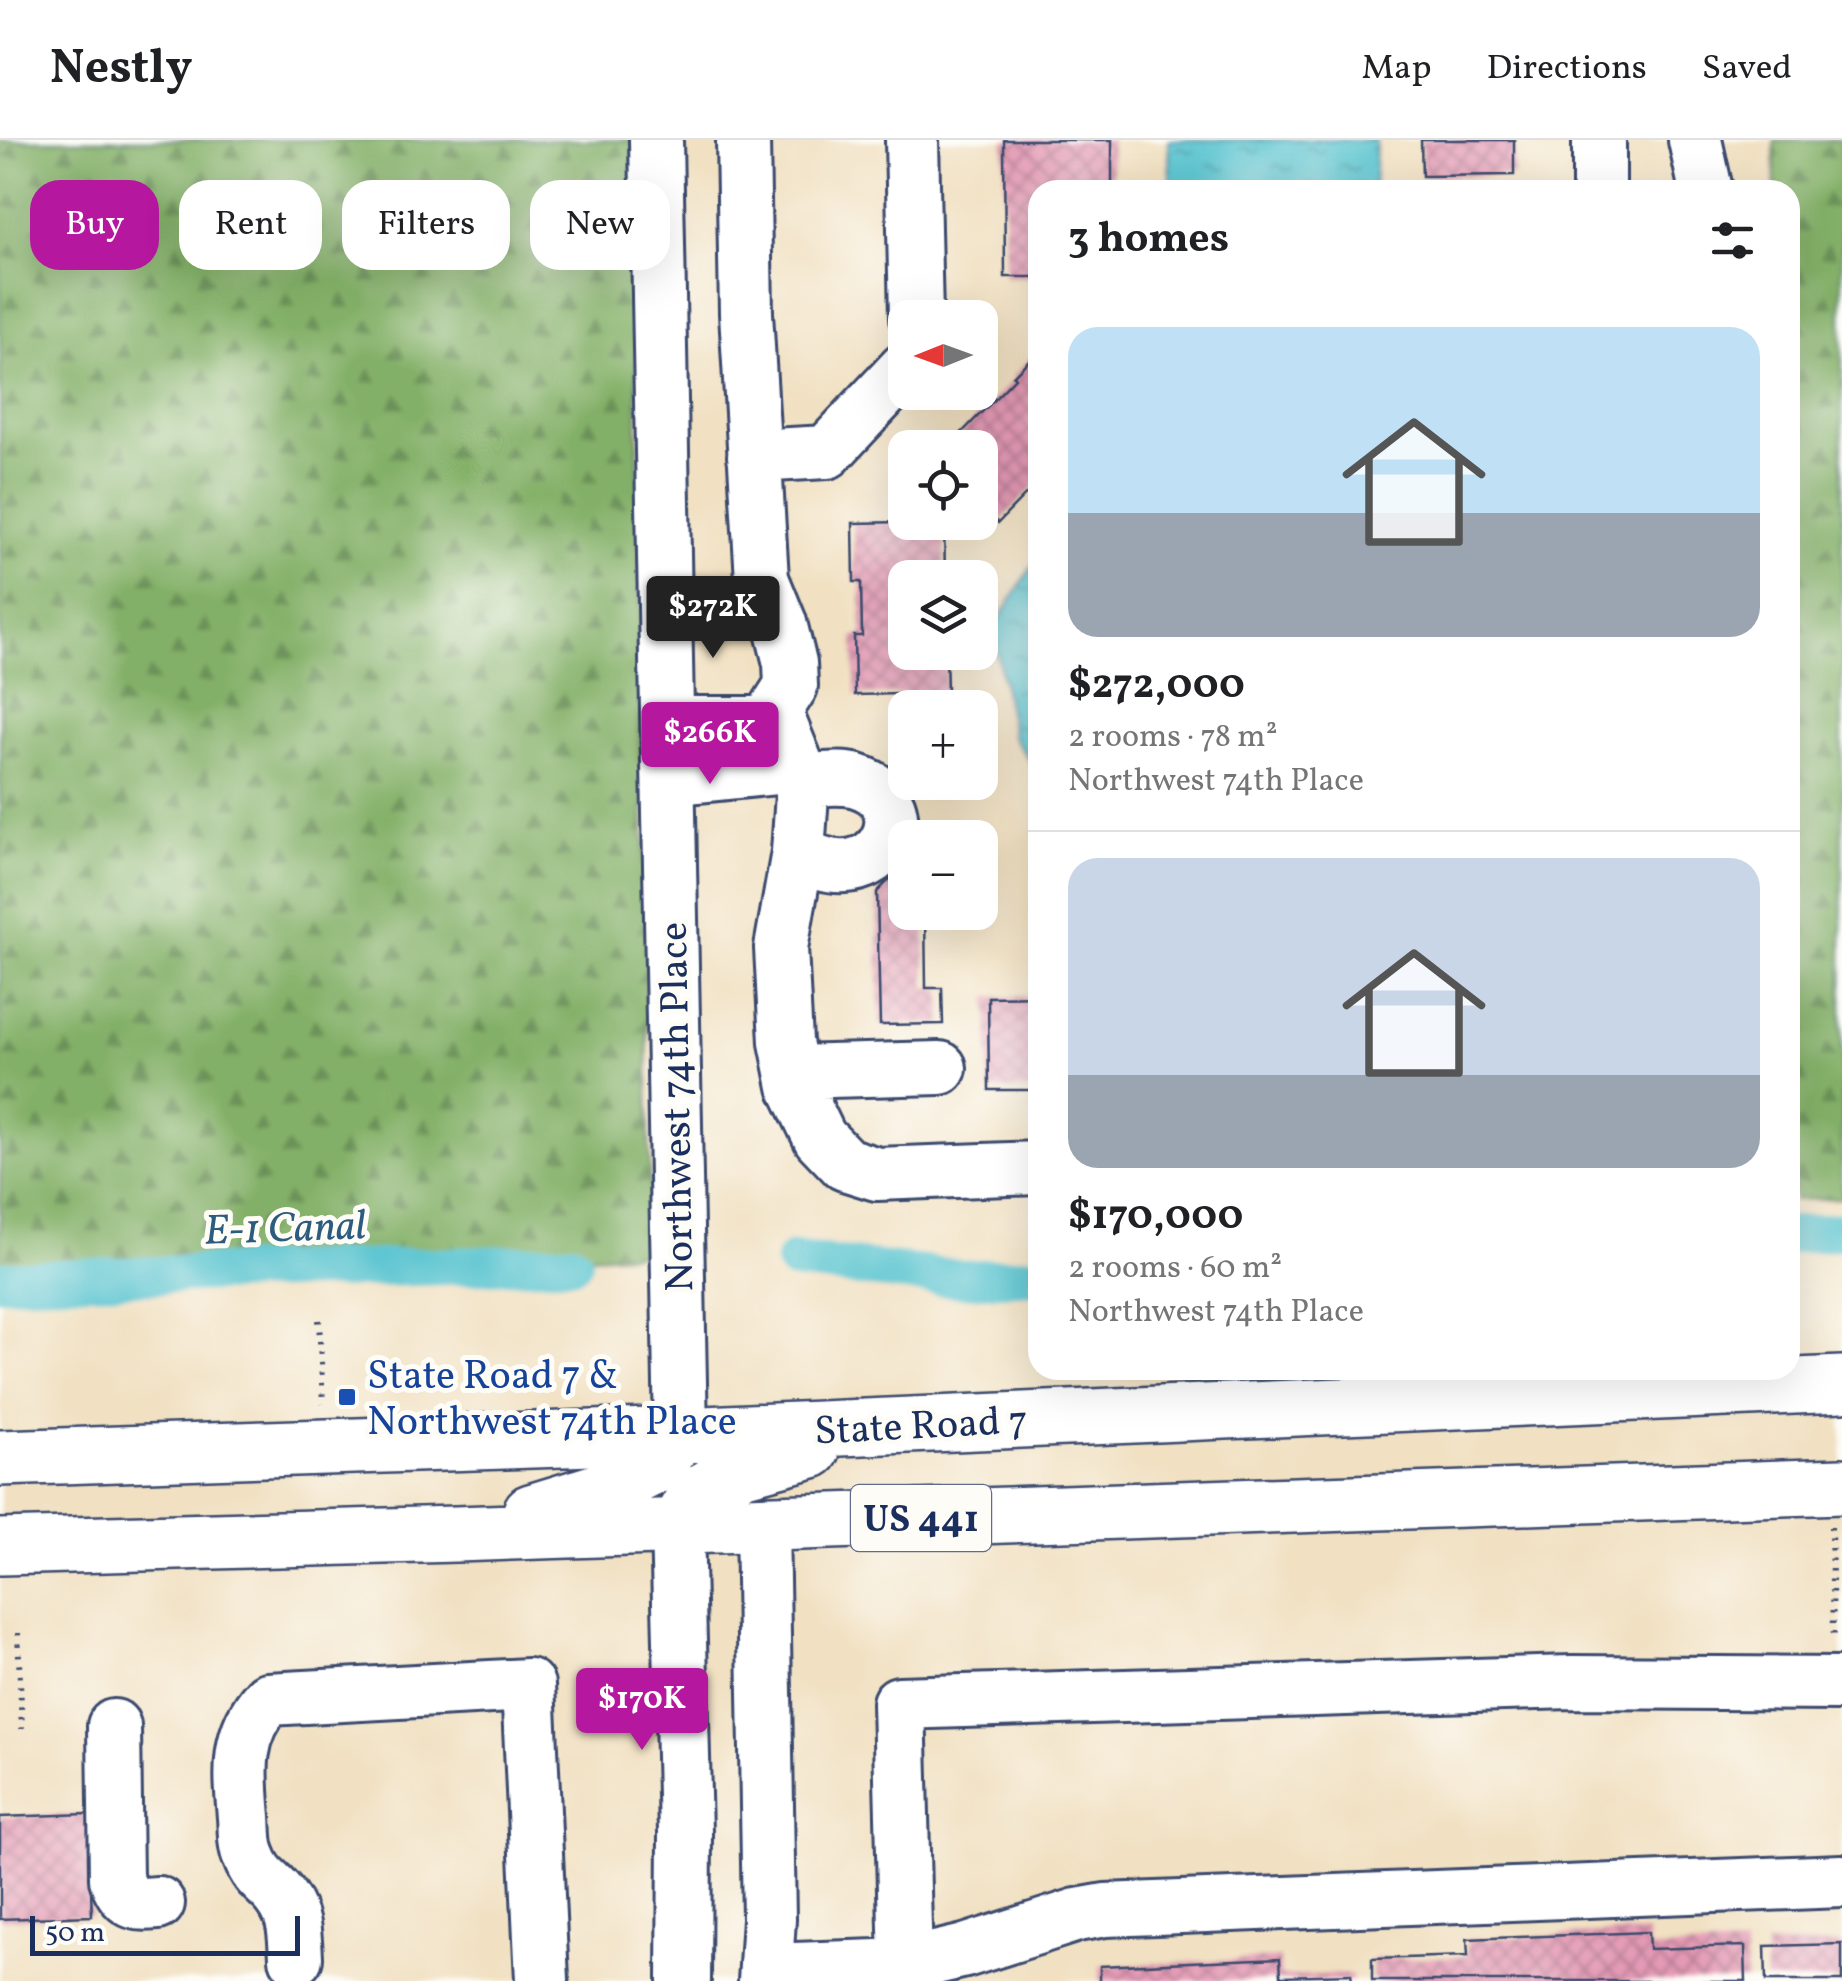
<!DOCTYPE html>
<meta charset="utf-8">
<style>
body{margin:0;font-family:Vollkorn,serif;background:#f2f2f2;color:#202124;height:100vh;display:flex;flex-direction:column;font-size:38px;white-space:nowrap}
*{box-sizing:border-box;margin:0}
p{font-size:32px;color:#757577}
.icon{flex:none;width:55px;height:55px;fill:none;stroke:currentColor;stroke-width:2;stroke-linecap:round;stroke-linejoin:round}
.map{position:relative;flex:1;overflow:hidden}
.side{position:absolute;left:1028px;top:40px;width:772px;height:1200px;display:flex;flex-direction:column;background:#fff;border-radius:30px;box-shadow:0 10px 40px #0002}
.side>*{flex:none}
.top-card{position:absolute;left:30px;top:40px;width:848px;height:90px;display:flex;gap:20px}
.needle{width:65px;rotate:269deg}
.fabs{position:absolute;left:888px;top:160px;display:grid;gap:20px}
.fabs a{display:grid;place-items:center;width:110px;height:110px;border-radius:20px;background:#fff;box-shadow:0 10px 40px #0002;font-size:50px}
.scale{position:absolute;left:30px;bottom:25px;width:270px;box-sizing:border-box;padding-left:10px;border:5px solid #1b2f5e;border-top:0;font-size:28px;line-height:35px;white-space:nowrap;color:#1b2f5e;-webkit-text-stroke:8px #fdfcf7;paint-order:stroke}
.price{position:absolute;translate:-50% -85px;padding:0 22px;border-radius:10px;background:#b5179e;color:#fff;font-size:32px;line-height:65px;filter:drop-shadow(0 2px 5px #0008)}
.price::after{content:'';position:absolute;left:50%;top:60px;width:30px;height:22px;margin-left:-15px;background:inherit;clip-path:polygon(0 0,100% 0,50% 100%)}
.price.active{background:#222;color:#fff}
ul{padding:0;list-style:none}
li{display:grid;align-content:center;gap:20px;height:530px;padding:0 40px}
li+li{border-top:2px solid #e0e0e0}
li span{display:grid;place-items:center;height:310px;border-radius:30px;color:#555}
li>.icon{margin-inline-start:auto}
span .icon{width:180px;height:180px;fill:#fffc;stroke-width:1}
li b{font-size:42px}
h2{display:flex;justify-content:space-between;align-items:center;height:120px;padding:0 40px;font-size:42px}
.pill{padding:0 35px;border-radius:30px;background:#fff;box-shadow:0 10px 40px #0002;font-size:35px;line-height:90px}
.pill.active{background:#b5179e;color:#fff}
header{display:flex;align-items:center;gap:60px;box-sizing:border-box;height:140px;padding:0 50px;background:#fff;border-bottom:2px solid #e0e0e0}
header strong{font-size:48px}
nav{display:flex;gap:55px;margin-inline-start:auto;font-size:35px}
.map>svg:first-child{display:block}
.forest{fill:url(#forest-firs);stroke:#4f7063;stroke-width:2.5}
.water{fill:url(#water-ripples);stroke:#397996;stroke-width:2.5}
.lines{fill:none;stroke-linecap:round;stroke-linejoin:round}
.canal{stroke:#57c3cf;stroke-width:38}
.building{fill:url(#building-cross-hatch)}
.minor-casing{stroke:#3b4a6d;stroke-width:58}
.major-casing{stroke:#3b4a6d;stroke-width:60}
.path{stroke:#3b4a6d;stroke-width:6;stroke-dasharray:2.5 8;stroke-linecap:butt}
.minor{stroke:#fff;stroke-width:52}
.major{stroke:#fff;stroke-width:55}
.transit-dot{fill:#1a4fb4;stroke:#fdfcf7;stroke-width:4}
.labels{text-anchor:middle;stroke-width:10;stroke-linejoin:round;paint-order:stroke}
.shield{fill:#fdfcf7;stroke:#5f6c8c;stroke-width:2.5}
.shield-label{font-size:38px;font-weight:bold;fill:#1b2f5e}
.street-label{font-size:40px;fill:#1b2f5e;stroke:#fdfcf7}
.transit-label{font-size:40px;fill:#164399;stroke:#fdfcf7;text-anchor:start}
.water-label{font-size:42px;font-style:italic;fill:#2d5b80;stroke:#fdfcf7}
</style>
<header>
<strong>Nestly</strong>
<nav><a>Map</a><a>Directions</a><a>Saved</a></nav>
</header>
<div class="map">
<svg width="1842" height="1841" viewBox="0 0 1842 1841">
<defs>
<pattern id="forest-firs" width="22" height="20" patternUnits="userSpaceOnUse" patternTransform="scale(2.5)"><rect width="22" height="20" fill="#83b068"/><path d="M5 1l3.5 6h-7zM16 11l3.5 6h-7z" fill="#6a9059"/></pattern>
<pattern id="water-ripples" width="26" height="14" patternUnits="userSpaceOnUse" patternTransform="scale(2.5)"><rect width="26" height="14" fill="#57c3cf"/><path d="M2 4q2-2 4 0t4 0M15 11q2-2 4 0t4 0" fill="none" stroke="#479fab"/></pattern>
<pattern id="building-cross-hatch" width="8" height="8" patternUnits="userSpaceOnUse" patternTransform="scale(2.5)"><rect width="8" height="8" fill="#e49ab4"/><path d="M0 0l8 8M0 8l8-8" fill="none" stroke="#b87e96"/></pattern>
</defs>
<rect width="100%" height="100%" fill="#fdfcf7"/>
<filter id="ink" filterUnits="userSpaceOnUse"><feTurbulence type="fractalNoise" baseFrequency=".01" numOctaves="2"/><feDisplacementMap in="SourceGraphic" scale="20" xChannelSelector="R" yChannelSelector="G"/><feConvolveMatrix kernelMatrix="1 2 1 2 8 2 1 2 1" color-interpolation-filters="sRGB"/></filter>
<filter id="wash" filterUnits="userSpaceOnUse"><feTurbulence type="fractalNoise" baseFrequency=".0048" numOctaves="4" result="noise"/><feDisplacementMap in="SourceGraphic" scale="40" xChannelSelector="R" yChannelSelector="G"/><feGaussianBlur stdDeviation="2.25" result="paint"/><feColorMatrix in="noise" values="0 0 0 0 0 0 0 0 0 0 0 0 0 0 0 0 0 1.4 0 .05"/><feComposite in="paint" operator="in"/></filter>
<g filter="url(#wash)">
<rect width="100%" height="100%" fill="#f1e0c1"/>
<path class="forest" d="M0,0h633l18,1113 -651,29z
M1774,0h68v1058l-48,2 -4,-211v-799h-15z"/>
<path class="water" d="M1168,0h208l-2,50h-203z
M1037,419v211l-24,-32 -20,-109z"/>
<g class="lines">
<path class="canal" d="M1790,1095l52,-4
M794,1121l169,18 75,-4
M0,1140l573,-18"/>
</g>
<g id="blocks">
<path class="building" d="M1004,0h108v50h-74v87h-33z
M1421,0h93v35l-92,1z
M1038,211v131l-40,41 -18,-18v-57h-33l68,-70 -2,-2z
M905,382h39l1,56h-40v74h41l1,41 -92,2 -1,-59h8l-1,-54h-7l-1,-59z
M953,678l20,20h-40z
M905,724v48h20l1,76h16l1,36 -63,1 -3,-133z
M1038,856v94h-49l-1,-93z
M88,1674l4,102 -92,3v-102z
M1648,1792l1,17 96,-3 1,35h-374v-22l96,-3 -1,-17z
M1842,1804v37h-76l-1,-35z
M1280,1818l1,18 70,-2 1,7h-252v-15z"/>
</g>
</g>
<g filter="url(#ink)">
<use href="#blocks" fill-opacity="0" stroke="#3b4a6d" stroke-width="2.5"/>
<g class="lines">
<g class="minor-casing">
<path id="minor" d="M656,0l25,1295
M743,0l3,173 16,266 18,44 10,40 1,23 -14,22 3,15 23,57 -5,72 -17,96 5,94 9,44 25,52 25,26 32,10 161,-6
M912,0l4,178
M1599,0v50
M1695,0l11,50
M754,316l73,-4 78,-83
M668,583h112
M669,639l128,-13
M798,712c83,51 129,-51 59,-71 -17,-5 -37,-1 -54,-1
M792,932l148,-4
M762,1383l7,396 -4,62
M677,1386l8,307 -1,148
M114,1586l2,153c10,25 18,26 42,24
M296,1818c-1,-21 -1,-41 -14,-59 -12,-18 -24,-18 -33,-43 -5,-11 -4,-26 -5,-39 -4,-45 -8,-82 24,-118l260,-14 14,295
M906,1825l-7,-262 673,-21 270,2
M766,1830l140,-5 59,-14 112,-36 28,-5 737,-29"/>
</g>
<g class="major-casing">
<path id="major" d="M0,1318l681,-23 1161,-51
M531,1372l85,-26 34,-17 31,-34
M677,1386l19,-31 45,-26 71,-19
M0,1407l456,-13 1386,-48"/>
</g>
<path class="path" d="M319,1180l4,84
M1831,1387l2,113
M18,1493l4,96"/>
<use href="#minor" class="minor"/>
<use href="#major" class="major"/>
</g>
</g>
<rect class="transit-dot" x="337" y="1247" width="20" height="20" rx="5"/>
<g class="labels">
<rect class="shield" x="851" y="1345" width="140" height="66" rx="8"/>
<g class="shield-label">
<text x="921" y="1391">US 441</text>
</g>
<g class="street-label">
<text transform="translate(675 967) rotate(-91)" y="14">Northwest 74th Place</text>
<text transform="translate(921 1284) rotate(-3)" y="14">State Road 7</text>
</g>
<g class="transit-label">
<text x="367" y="1248">State Road 7 &amp;<tspan x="367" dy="46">Northwest 74th Place</tspan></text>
</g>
<g class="water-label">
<text transform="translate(285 1086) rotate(-2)" y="15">E-1 Canal</text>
</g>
</g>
</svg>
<div class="fabs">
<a><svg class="needle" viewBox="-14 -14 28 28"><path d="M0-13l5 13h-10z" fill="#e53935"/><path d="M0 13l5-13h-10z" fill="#757577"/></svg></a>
<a><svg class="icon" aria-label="locate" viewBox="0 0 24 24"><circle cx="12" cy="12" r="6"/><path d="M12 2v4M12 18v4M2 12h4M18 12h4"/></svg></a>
<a><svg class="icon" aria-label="layers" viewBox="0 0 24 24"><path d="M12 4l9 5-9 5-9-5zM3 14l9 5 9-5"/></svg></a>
<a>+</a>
<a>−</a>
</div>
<div class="scale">50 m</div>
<b class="price active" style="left:713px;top:521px">$272K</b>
<b class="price" style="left:710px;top:647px">$266K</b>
<b class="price" style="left:642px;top:1613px">$170K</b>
<div class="top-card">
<a class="pill active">Buy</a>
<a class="pill">Rent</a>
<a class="pill">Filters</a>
<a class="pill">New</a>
</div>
<section class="side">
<h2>3 homes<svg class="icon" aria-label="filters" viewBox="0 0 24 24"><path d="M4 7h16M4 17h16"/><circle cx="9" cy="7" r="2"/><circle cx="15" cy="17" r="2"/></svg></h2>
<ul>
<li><span style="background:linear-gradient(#bfe0f5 60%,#9aa5b1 0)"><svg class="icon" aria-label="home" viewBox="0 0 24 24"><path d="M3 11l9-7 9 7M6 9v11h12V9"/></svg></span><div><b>$272,000</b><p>2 rooms · 78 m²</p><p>Northwest 74th Place</p></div></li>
<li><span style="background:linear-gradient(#c9d6e8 70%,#9aa5b1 0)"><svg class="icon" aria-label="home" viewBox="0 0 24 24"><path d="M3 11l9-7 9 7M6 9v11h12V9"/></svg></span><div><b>$170,000</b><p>2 rooms · 60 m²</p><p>Northwest 74th Place</p></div></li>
</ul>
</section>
</div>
